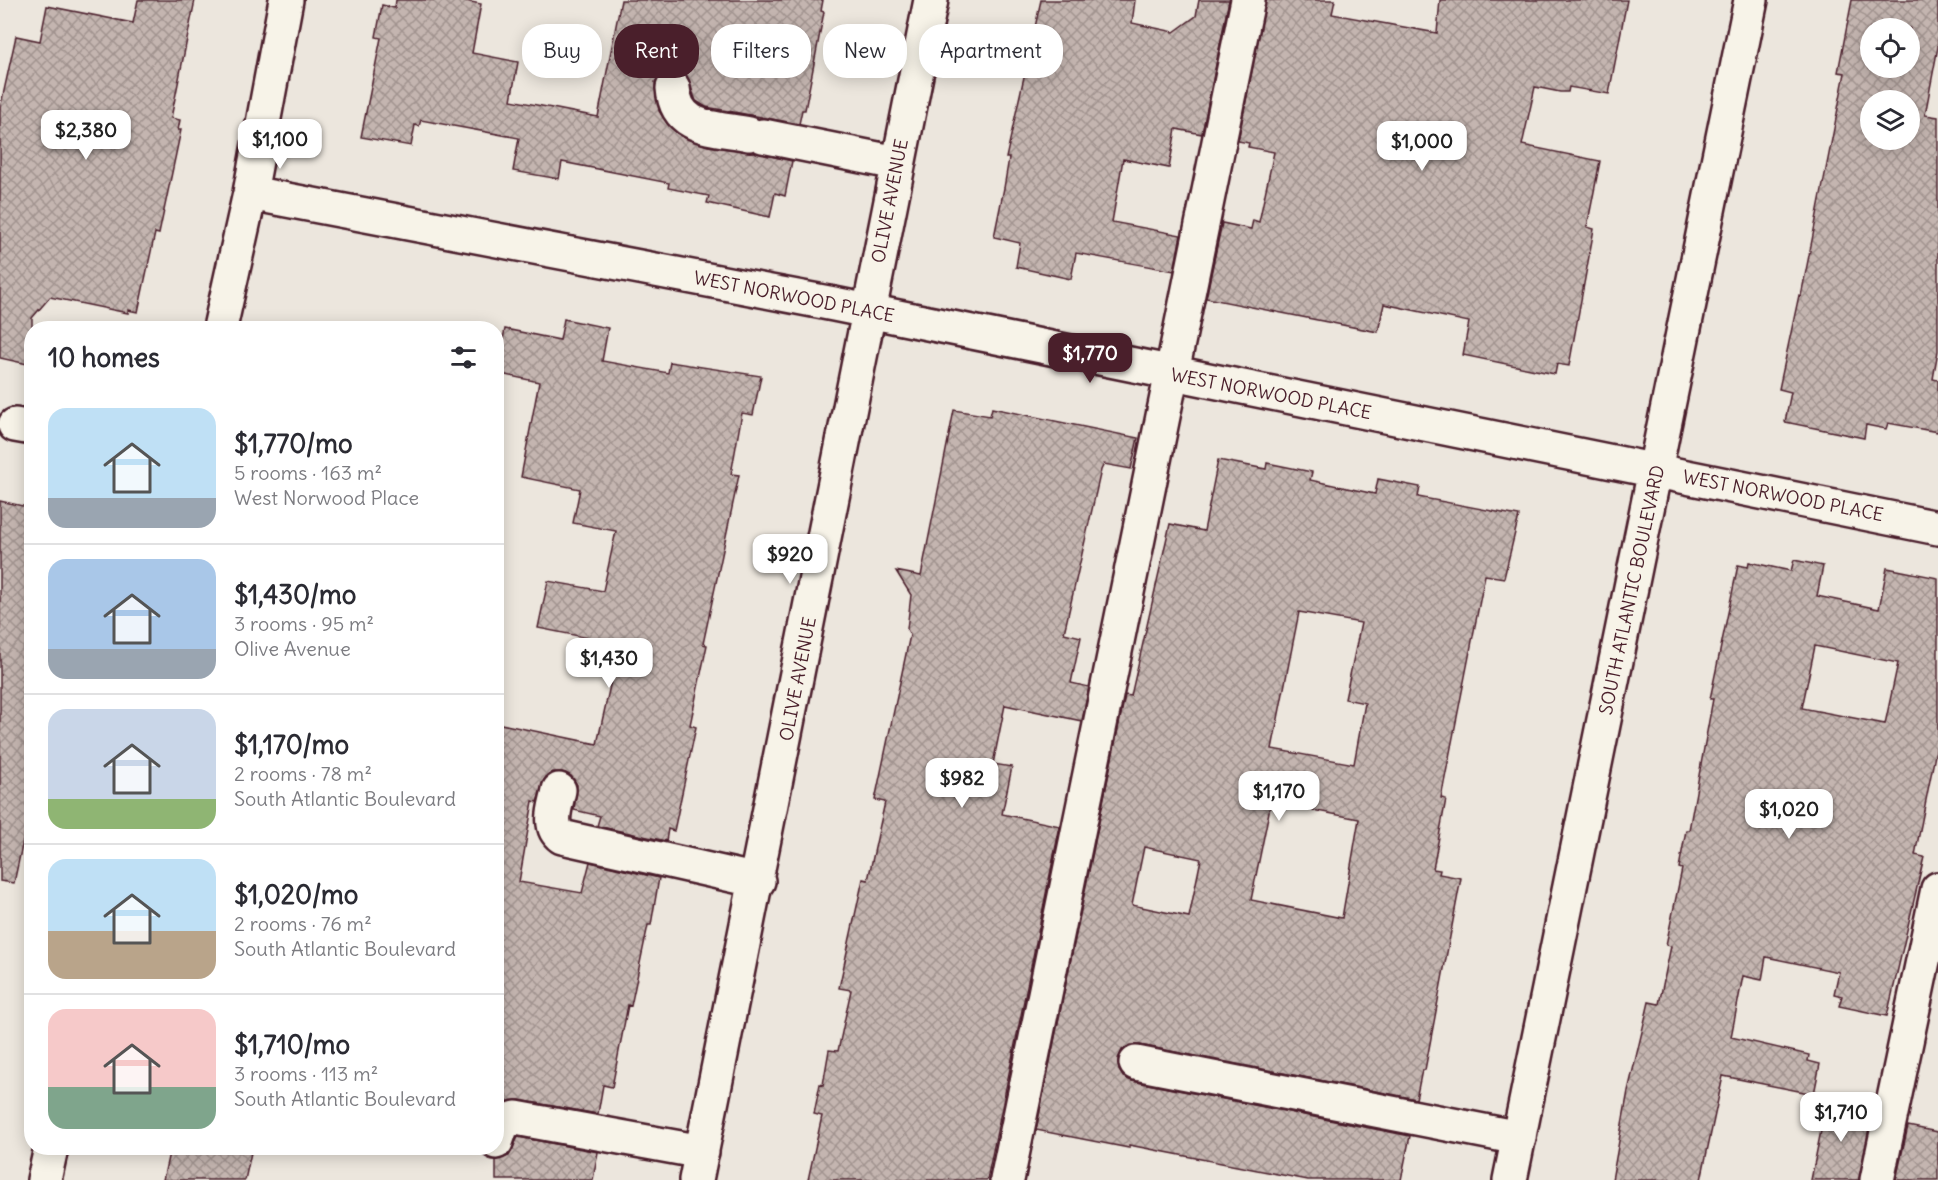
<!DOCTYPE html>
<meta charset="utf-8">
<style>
body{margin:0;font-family:Delius,sans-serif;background:#f2f2f3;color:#2b2b33;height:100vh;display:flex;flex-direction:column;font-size:22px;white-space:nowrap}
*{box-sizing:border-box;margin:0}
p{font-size:20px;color:#7c7c81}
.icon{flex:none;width:33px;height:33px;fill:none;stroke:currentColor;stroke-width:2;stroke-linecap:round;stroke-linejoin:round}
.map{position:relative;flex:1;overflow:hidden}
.details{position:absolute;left:24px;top:321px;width:480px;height:834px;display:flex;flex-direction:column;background:#fff;border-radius:24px;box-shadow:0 3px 15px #0003}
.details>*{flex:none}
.hud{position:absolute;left:522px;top:24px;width:570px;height:54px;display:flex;gap:12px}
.buttons{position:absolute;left:1860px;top:18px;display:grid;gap:12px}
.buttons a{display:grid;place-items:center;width:60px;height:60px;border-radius:50%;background:#fff;box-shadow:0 3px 15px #0003;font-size:30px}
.price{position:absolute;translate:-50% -51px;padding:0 14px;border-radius:12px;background:#fff;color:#222;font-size:20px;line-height:39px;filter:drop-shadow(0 2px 3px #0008)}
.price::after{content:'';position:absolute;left:50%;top:36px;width:18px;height:14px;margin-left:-9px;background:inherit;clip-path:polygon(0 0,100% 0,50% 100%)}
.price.active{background:#4a1f2b;color:#fff}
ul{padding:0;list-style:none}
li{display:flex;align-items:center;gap:18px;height:150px;padding:0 24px}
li+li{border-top:2px solid #e1e1e2}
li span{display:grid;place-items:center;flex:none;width:168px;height:120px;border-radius:18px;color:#555}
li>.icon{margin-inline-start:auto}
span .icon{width:72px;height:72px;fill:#fffc;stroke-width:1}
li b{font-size:26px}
h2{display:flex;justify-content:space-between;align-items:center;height:72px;padding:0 24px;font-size:26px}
.pill{padding:0 21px;border-radius:24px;background:#fff;box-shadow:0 3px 15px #0003;font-size:21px;line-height:54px}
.pill.active{background:#4a1f2b;color:#fff}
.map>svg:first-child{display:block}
.building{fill:url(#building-cross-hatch);stroke:#4a1f2b;stroke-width:1.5;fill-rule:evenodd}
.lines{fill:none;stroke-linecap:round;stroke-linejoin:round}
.minor-casing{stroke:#4a1f2b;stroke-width:38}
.major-casing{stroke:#4a1f2b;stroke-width:38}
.minor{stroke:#f7f3e8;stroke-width:33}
.major{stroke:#f7f3e8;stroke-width:33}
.labels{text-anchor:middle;stroke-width:6;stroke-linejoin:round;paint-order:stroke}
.street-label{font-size:18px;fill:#4a1f2b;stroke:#f7f3e8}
</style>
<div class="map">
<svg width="1938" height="1180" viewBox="0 0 1938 1180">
<defs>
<pattern id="building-cross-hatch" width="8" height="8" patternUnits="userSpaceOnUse" patternTransform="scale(1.5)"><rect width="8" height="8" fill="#c4b5b0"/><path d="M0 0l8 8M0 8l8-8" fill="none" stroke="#a1938f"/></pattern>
</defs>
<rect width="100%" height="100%" fill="#ece6dd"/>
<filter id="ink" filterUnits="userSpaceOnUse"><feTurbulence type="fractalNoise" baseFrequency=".0167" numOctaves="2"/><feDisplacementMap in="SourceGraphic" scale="12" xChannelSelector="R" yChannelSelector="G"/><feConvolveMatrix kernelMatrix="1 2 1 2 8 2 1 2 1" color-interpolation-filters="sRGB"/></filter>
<g filter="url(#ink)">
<path class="building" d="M138,0h57l-24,118 9,2 -2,10h3l-22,104 -4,-1 -17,79 -10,-2v3l-78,-16 -18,21v47l-32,-7v-249l16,-73 24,5 7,-35 86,17z
M396,0h65l20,4 -9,49 46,9 -7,38 87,17 23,-117h202l-2,11 3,1 -19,98h-3l-3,14 -93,-17 -10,-6 -9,-25 -8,-6h-9l-9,4 -6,8 4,29 10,15 12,10 27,10 46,6 38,9 -7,35 -10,-3 -5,24 -63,-14 2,-7 -41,-8 1,-5 -107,-21 -3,17 -46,-8 6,-33 -98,-18 -2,6 -4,-1 -4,21 -50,-9 20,-99 -5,-1 6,-32 13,3z
M1041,0h94l-3,23 42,9 22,-16 3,-16h30l-27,134 -26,-5 -7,39 -46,-9 -11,63 69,13 -7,36 -98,-18 -5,26 -55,-12 4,-24 -26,-6 10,-49 5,-30h-3z
M1266,0h69l-3,14 105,19 3,-33h187l-18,94 -40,-7 -1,5h-8l-25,-5 -13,58 78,16 -13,66 7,2 -25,137 -12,-2 -2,10 -92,-19 6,-33 -85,-18 -6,28 -172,-34 16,-75 29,6 2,-9 6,2 15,-70 -26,-5 1,-4 -11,-2z
M1852,0h86v47l-13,68 13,2v234l-5,28 5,1v52l-50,-9 -2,6 -20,-4 -2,13 -79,-16 6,-30 -12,-3 20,-94 2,1 44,-223 -7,-1zM1870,28h40v40h-40zM1870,100h40v40h-40z
M564,319l44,9 -6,33 66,12 2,-11 91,14 -8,39 -11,-2 -11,61 8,1 -36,169 4,1 -17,80 6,2 -22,104 -6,-2 -2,12 -69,-15 3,-10 -26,-6 3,-25 -6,-9 -9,-4h-9l-7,5 -9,25 -4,-1 -14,81 63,11 8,-31 69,16 -8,47h-3l-17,81 -3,-1 -16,82 -9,-2 -5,29 -79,-14 -23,5v-382l101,21 16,-72 -24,-5 5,-28 -56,-11 10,-47 55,10 13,-60 -43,-8 7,-34 -59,-12 18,-95 -43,-9 9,-44 55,11z
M992,408l146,30 -7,31 -27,-5 -3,6 -37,163 17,4 -10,46 18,4 -7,34 -77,-16 -12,59 19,3 -10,47 58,12 -73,354h-179l14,-64 -8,-2 6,-30 3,1 6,-35 9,1 13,-61 -12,-2 24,-109 5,1 17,-78 -10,-2 35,-165 -3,-6 4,-34 -15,-24 25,5 33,-166 36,6z
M1218,460l48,9 1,-6 45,9 -2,8 65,14 3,-15 42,8 -2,10 101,19 -15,62 -19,-3 -44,223 5,1 -13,70 7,1 -1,4 22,4 -36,192h-3l-6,29 -276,-54h-10l-8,5 -4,10 1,10 4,7 9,4 278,55 -9,44h-93l-179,-35v3l-93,-18 89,-435 6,1 39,-172 34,7zM1299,612l62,11 -16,76 20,4 -11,61 -82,-15zM1271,802l88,17 -17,99 -91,-18zM1144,847l57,12 -12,58 -57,-12z
M0,501l32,7v291l-18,84 -14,-2z
M1794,560l29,6 -6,30 62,13 8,-41 51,10v162l-23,115 9,2 -37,159 -48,-10 3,-10 -8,-2 5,-22 -73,-15 -4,23 -19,-4 -12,61 78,18 -1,6 12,3 -6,30 -91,-18 -22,104h-89l16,-89 21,-89 10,2 12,-58 -5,-1 16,-76 -3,-1 7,-38h3l24,-131h-3l28,-134 10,2 1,-5 42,9zM1815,646l83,17 -13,61 -83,-16z
M1827,1101l39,8 -2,8 7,2 -12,61h-48z
M1908,1126l30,6v48h-42z
M518,1137l80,15 -5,28h-97v-20l13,-4z
M170,1148h82l-7,32h-82z"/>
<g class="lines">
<g class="minor-casing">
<path id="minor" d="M673,88c3,43 42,39 76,46
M763,136l134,27
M250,193l584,111 1104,224
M220,328l30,-135 36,-193
M15,425l17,3
M559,790c-3,16 -12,36 3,47l196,44
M1136,1063l383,75
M496,1142l7,-20 13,-4 186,34
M44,1180l7,-32
M696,1180c82,-393 154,-787 235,-1180
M1007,1180l241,-1180
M1877,1180l61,-291"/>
</g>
<g class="major-casing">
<path id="major" d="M1510,1180l241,-1180"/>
</g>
<use href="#minor" class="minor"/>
<use href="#major" class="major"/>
</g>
</g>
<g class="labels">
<g class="street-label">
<text transform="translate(890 201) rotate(-79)" y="6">OLIVE AVENUE</text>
<text transform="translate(794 297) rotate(11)" y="6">WEST NORWOOD PLACE</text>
<text transform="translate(1271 394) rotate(11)" y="6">WEST NORWOOD PLACE</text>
<text transform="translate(1783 496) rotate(11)" y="6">WEST NORWOOD PLACE</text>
<text transform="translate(1632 590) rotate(-78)" y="6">SOUTH ATLANTIC BOULEVARD</text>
<text transform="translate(798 679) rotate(-79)" y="6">OLIVE AVENUE</text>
</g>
</g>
</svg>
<div class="buttons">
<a><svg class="icon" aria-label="locate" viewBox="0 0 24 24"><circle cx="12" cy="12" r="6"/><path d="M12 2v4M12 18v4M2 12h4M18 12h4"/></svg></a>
<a><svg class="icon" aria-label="layers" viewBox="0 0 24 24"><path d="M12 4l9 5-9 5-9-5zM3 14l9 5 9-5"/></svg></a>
</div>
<b class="price" style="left:86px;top:161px">$2,380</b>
<b class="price" style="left:280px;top:170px">$1,100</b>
<b class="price" style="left:1422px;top:172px">$1,000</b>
<b class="price active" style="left:1090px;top:384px">$1,770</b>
<b class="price" style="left:790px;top:585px">$920</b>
<b class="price" style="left:609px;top:689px">$1,430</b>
<b class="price" style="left:962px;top:809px">$982</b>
<b class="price" style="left:1279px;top:822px">$1,170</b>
<b class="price" style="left:1789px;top:840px">$1,020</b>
<b class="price" style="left:1841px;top:1143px">$1,710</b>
<div class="hud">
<a class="pill">Buy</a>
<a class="pill active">Rent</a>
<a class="pill">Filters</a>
<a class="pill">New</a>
<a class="pill">Apartment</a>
</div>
<section class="details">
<h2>10 homes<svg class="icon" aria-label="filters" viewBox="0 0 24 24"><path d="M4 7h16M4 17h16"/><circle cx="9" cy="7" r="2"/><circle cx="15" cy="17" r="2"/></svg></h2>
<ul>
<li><span style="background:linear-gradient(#bfe0f5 75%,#9aa5b1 0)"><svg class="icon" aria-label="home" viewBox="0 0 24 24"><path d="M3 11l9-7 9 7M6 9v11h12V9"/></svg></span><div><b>$1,770/mo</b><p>5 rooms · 163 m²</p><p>West Norwood Place</p></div></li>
<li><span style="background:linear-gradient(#a9c7e8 75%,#9aa5b1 0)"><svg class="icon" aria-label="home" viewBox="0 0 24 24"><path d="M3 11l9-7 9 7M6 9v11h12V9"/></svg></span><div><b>$1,430/mo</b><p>3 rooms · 95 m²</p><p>Olive Avenue</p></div></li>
<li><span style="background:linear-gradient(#c9d6e8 75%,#8fb573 0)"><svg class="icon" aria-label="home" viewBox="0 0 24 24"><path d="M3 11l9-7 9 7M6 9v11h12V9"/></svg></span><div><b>$1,170/mo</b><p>2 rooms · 78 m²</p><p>South Atlantic Boulevard</p></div></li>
<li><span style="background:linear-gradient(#bfe0f5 60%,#b9a48a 0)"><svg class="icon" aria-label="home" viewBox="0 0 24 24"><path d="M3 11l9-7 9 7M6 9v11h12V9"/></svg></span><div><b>$1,020/mo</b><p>2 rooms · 76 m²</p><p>South Atlantic Boulevard</p></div></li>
<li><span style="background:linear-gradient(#f6c9c9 65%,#7fa58c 0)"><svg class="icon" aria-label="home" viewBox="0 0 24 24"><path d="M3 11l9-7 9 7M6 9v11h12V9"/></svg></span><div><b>$1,710/mo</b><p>3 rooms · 113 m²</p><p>South Atlantic Boulevard</p></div></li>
</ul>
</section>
</div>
